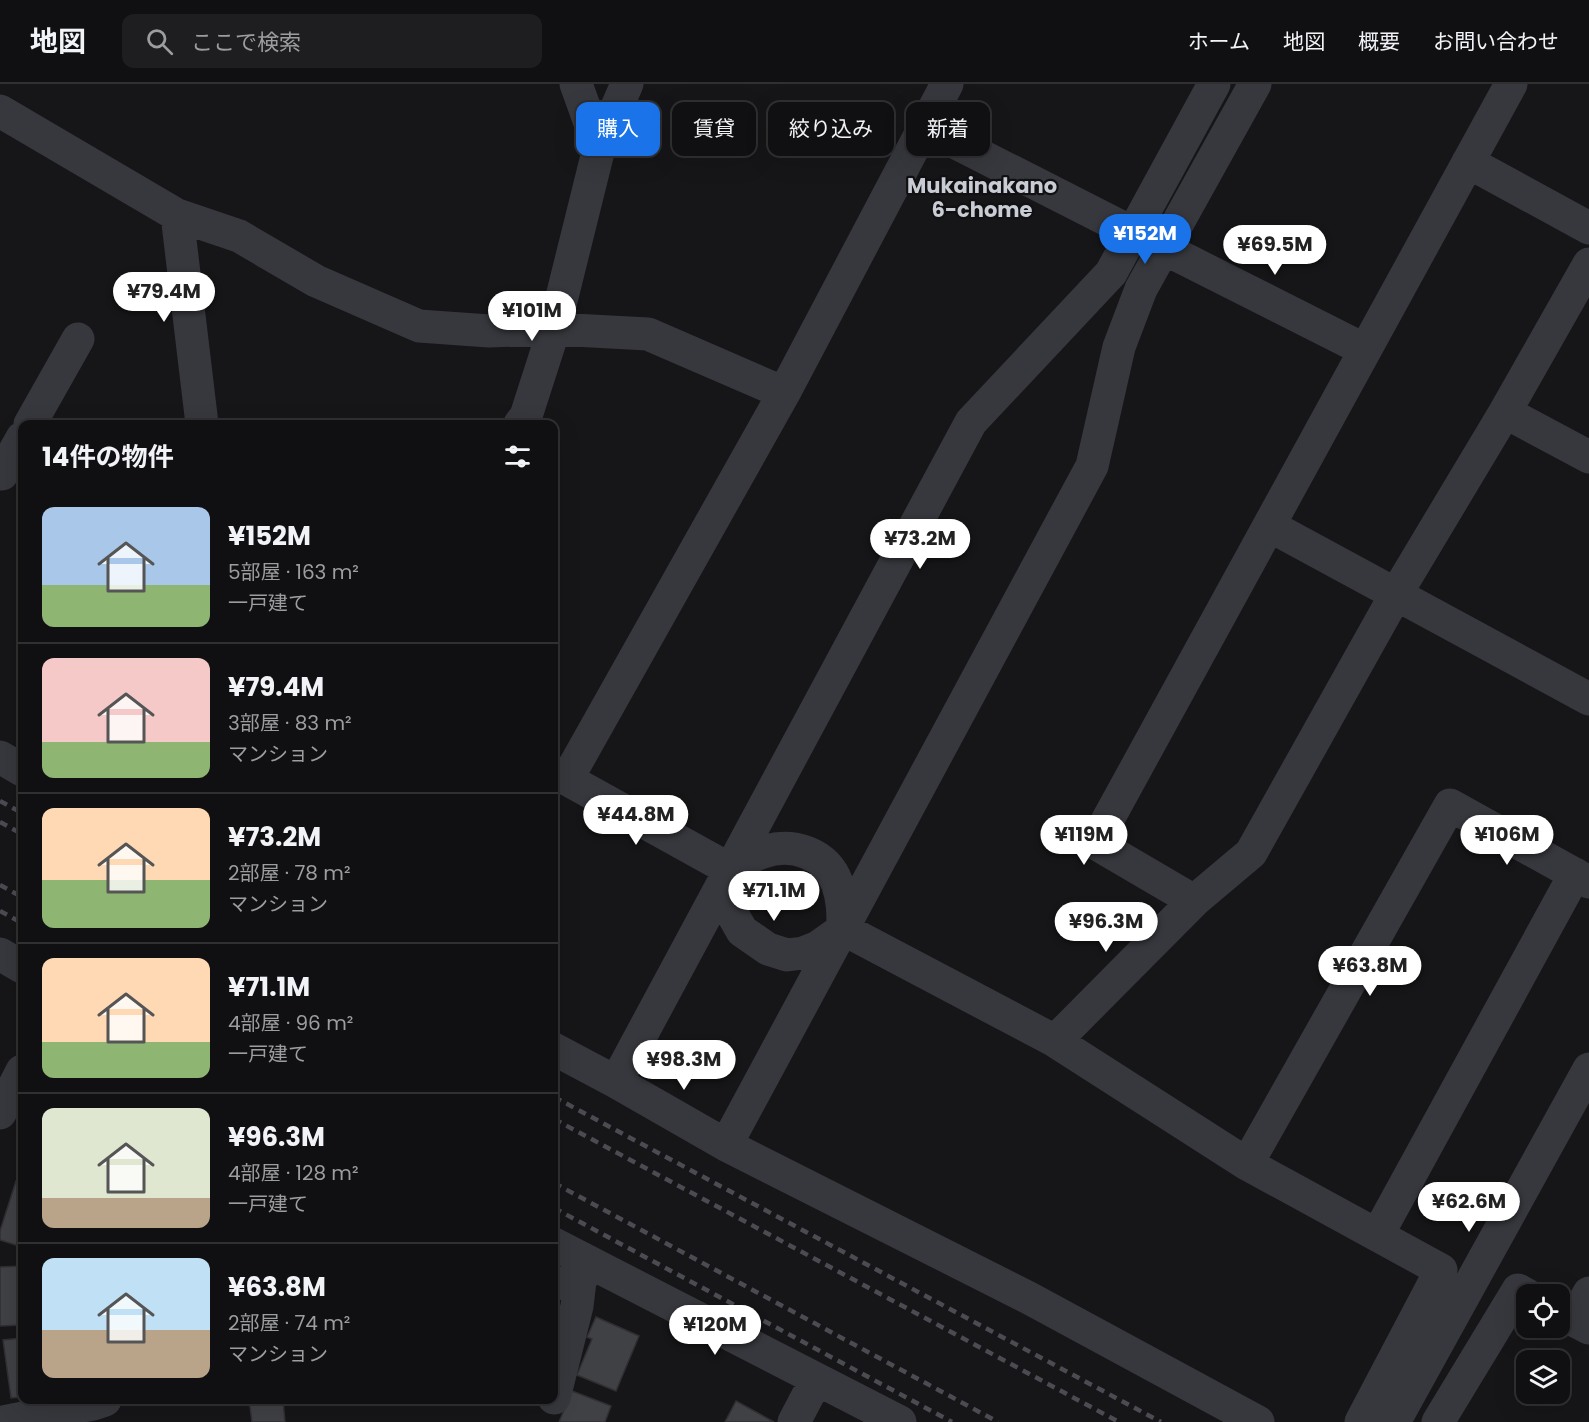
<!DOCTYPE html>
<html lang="ja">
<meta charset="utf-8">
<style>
body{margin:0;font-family:Poppins,"Noto Sans JP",sans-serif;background:#1e1e20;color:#f1f3f6;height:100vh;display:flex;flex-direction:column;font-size:22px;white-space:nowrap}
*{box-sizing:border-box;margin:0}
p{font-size:20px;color:#9c9d9f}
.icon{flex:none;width:33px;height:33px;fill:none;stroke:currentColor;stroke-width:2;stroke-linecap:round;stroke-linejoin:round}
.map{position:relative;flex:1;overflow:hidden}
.panel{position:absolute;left:18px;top:336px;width:540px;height:984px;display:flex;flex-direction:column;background:#101012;border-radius:12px;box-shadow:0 6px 24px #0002,0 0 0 2px #303032}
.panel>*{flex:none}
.top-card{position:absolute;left:576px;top:18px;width:570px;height:54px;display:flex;gap:12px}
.buttons{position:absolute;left:1516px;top:1200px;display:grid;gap:12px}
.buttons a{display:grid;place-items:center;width:54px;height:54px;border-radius:12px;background:#101012;box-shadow:0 6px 24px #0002,0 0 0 2px #303032;font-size:30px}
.price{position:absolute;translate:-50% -51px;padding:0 14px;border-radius:21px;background:#fff;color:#222;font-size:20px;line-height:39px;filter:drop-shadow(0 2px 3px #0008)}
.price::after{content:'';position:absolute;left:50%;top:36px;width:18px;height:14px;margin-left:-9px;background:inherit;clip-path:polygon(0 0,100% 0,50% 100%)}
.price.on{background:#1a73e8;color:#fff}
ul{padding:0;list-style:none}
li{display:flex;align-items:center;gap:18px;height:150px;padding:0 24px}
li+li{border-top:2px solid #303032}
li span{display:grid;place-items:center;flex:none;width:168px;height:120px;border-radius:12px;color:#555}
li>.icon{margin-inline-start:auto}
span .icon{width:72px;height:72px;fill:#fffc;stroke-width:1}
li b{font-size:26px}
h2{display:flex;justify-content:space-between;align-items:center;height:72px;padding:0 24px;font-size:26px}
.tag{padding:0 21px;border-radius:12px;background:#101012;box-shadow:0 6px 24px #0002,0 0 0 2px #303032;font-size:21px;line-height:54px}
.tag.on{background:#1a73e8;color:#fff}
header{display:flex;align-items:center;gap:36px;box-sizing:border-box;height:84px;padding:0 30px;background:#101012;border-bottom:2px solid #303032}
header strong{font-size:28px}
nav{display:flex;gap:33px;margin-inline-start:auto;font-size:21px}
.search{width:420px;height:54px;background:#1e1e20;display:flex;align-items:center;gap:15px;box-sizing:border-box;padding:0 21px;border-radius:12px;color:#9c9d9f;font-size:22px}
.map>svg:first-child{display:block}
.building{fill:#404145;stroke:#303034;stroke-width:1.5}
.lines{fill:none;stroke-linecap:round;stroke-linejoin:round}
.minor{stroke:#37383d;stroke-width:33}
.rail{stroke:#4a4c52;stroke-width:4.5;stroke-dasharray:8 6;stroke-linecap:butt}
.labels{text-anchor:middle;stroke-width:4.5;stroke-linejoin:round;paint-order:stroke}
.neighbourhood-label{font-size:21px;font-weight:bold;fill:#c9ccd4;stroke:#111113}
</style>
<header>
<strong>地図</strong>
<div class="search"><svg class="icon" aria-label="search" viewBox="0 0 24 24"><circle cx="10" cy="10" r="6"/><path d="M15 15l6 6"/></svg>ここで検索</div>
<nav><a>ホーム</a><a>地図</a><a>概要</a><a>お問い合わせ</a></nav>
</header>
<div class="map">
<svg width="1589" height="1338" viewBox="0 0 1589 1338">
<rect width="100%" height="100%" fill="#161618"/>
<path class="building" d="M16,1097l6,2v64l-22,-7v-9z
M22,1182v59l-22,1v-59z
M596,1233l43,19 -23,55 -39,-16 15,-36 -5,-2z
M22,1254v59l-11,1 -8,-58z
M572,1307l39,15 -6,16h-46z
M249,1316h34l2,22h-33z
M736,1317l38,21h-49z"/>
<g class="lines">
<path class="minor" d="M576,0l23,64 -45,181 94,5 136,59
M1511,0l-416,759 99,58 57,-48 145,-259 109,-182 84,-148
M0,27l177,104 62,21 77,45 103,45 70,5 65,-2 -28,87 -6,8
M925,43l208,106
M599,64l28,-64
M1468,78l121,66
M177,131l25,209
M1163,164l202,102
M1505,328l84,45
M30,340l48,-85
M2,390l20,-36
M1270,442l319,173
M0,673l22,13
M554,688l175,97
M567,695l217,-386 163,-309
M729,785v39l13,23 26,18 19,6 16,-2 15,-6 24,-17
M729,785c11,-6 22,-13 34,-17 29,-10 63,1 74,31 6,15 6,30 6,46
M843,845l212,112 192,123 194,106 -80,152
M0,870l22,13
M1055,957l139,-140
M554,965l62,33 110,63 303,153 229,124
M616,998l355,-660 140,-149 103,-189
M0,1029l22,-42
M726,1061l366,-679 27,-119 22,-58 114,-205
M1247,1080l203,-359 139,77
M1378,1150l197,-360
M554,1160l346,178
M554,1200l26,-3 11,-18
M1560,1229l29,15
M1574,1236l15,-27
M554,1314l23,-92 3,-25
M3,1338l90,-18 12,-4
M794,1338l22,-42
M1394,1338l195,-353
M1438,1338l80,-132 9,5"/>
<path class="rail" d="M0,717l22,12
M0,738l22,12
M0,801l22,12
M0,827l22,12
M554,1013l607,325
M554,1035l565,303
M554,1099l444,239
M554,1124l398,214"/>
</g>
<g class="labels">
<g class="neighbourhood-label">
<text x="982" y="109">Mukainakano<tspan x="982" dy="24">6-chome</tspan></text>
</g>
</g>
</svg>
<div class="buttons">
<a><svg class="icon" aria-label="locate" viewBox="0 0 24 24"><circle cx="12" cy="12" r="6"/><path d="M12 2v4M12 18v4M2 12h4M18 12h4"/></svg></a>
<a><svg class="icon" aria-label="layers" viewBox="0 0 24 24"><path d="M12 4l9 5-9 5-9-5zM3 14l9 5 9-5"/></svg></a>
</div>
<b class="price on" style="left:1145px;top:181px">¥152M</b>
<b class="price" style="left:1275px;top:192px">¥69.5M</b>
<b class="price" style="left:164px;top:239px">¥79.4M</b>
<b class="price" style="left:532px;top:258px">¥101M</b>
<b class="price" style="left:920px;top:486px">¥73.2M</b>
<b class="price" style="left:636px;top:762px">¥44.8M</b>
<b class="price" style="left:1084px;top:782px">¥119M</b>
<b class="price" style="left:1507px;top:782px">¥106M</b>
<b class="price" style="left:774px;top:838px">¥71.1M</b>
<b class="price" style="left:1106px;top:869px">¥96.3M</b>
<b class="price" style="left:1370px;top:913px">¥63.8M</b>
<b class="price" style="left:684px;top:1007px">¥98.3M</b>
<b class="price" style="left:1469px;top:1149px">¥62.6M</b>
<b class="price" style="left:715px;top:1272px">¥120M</b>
<div class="top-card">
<a class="tag on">購入</a>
<a class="tag">賃貸</a>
<a class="tag">絞り込み</a>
<a class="tag">新着</a>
</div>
<section class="panel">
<h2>14件の物件<svg class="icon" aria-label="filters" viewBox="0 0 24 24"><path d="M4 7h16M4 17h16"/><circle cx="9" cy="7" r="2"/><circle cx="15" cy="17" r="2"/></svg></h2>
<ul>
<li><span style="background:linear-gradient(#a9c7e8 65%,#8fb573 0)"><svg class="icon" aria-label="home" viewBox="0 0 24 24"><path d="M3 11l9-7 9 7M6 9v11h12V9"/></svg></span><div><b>¥152M</b><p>5部屋 · 163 m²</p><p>一戸建て</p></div></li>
<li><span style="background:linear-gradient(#f6c9c9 70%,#8fb573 0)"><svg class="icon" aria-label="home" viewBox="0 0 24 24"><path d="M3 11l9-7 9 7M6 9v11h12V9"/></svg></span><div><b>¥79.4M</b><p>3部屋 · 83 m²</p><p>マンション</p></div></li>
<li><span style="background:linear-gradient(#ffd9b3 60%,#8fb573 0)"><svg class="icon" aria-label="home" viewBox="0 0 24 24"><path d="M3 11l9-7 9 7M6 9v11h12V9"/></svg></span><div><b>¥73.2M</b><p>2部屋 · 78 m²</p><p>マンション</p></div></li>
<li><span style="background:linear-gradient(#ffd9b3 70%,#8fb573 0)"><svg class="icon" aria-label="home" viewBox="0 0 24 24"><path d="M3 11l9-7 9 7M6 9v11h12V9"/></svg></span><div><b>¥71.1M</b><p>4部屋 · 96 m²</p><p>一戸建て</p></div></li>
<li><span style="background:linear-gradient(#dfe7d0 75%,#b9a48a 0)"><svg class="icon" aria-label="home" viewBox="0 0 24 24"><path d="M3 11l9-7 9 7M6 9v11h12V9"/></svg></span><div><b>¥96.3M</b><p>4部屋 · 128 m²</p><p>一戸建て</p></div></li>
<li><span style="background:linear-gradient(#bfe0f5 60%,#b9a48a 0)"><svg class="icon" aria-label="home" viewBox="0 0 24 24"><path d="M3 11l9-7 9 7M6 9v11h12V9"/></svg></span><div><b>¥63.8M</b><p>2部屋 · 74 m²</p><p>マンション</p></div></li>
</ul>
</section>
</div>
